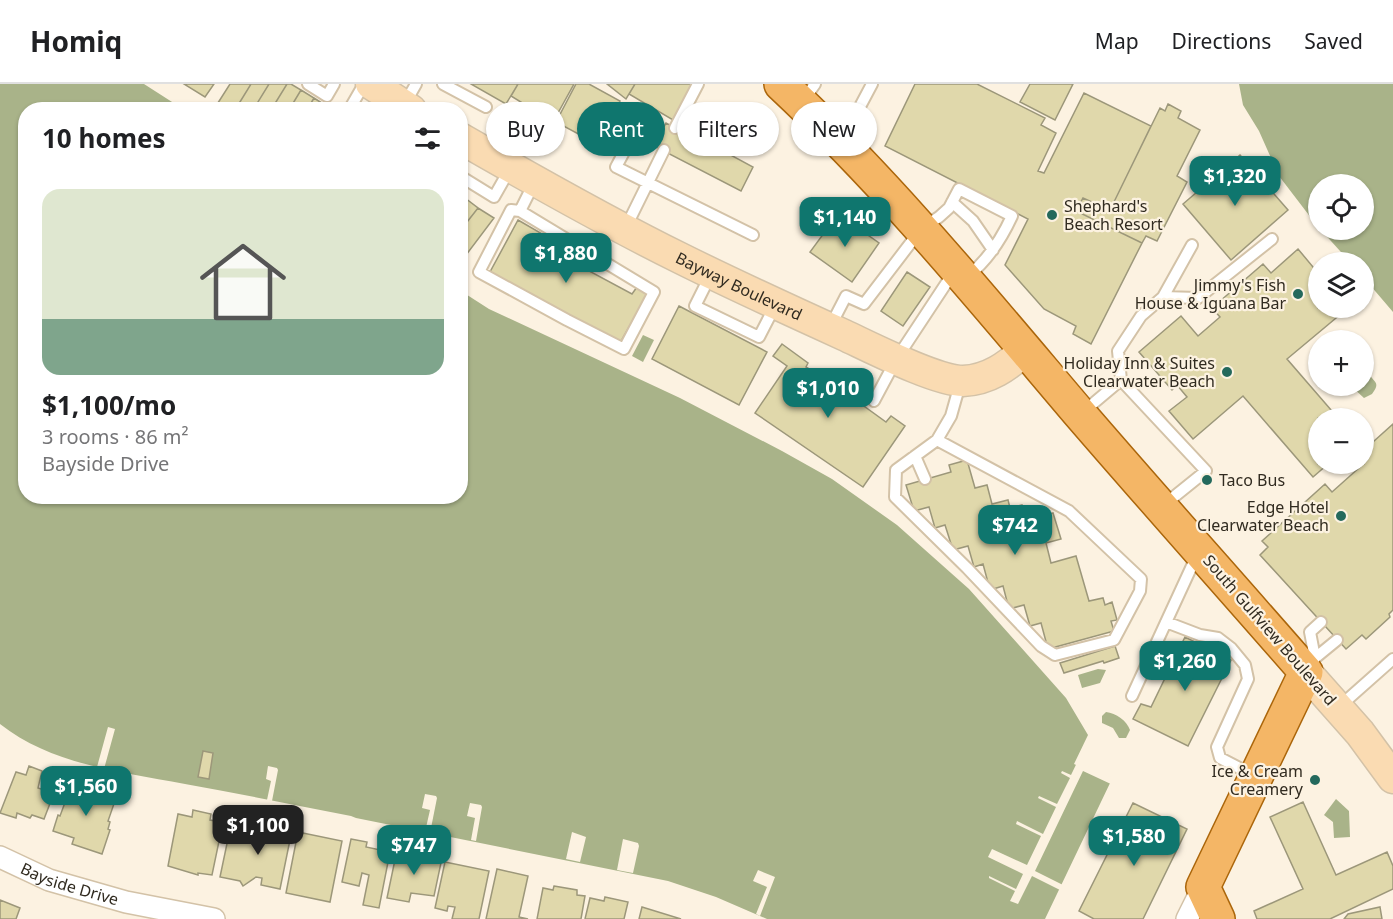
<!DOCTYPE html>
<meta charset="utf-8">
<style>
body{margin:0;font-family:"Noto Sans",sans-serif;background:#f2f2f2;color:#202124;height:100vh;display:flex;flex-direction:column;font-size:22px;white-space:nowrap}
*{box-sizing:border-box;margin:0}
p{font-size:20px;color:#757577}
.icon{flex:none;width:33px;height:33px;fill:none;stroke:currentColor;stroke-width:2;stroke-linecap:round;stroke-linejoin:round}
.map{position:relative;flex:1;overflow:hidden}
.side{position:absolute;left:18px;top:18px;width:450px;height:402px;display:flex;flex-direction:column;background:#fff;border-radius:24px;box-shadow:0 2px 4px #0004}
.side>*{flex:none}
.top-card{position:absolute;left:486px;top:18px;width:570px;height:54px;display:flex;gap:12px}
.buttons{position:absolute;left:1308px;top:90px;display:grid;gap:12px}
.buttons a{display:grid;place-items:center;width:66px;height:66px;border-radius:50%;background:#fff;box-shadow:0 2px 4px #0004;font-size:30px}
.price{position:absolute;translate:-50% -51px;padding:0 14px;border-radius:12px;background:#0f766e;color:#fff;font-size:20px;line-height:39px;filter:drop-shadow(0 2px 3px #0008)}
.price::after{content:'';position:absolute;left:50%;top:36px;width:18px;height:14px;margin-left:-9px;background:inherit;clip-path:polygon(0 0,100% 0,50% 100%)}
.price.current{background:#222;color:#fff}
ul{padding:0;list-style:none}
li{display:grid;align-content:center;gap:12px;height:318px;padding:0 24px}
li span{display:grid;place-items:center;height:186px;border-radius:18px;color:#555}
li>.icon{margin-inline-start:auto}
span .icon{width:108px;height:108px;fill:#fffc;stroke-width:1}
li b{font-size:26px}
h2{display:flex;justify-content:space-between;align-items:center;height:72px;padding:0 24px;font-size:26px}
.pill{padding:0 21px;border-radius:27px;background:#fff;box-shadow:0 2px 4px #0004;font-size:21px;line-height:54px}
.pill.current{background:#0f766e;color:#fff}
header{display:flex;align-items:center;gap:36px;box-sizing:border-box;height:84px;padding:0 30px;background:#fff;border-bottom:2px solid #e0e0e0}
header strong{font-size:28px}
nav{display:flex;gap:33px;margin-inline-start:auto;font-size:21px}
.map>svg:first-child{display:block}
.water{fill:#a9b389}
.pier{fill:#fcf2e1}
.building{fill:#e0d8ab;stroke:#9c977a;stroke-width:1.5}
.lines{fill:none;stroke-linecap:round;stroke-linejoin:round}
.lane-casing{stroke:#d3c2a7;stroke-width:14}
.street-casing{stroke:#d3c2a7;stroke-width:24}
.secondary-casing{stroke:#d3c2a7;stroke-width:33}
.primary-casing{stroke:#ab660b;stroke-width:36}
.lane{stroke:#fff;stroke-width:10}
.street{stroke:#fff;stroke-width:21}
.secondary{stroke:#fadbb2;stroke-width:30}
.primary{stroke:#f4b666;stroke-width:33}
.poi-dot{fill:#24695c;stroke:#fcf2e1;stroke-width:2}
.labels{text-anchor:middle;stroke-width:4.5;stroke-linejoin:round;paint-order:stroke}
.poi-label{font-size:16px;fill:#312b20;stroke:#fcf2e1;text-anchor:end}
.street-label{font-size:16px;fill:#312b20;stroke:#fcf2e1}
</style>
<header>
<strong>Homiq</strong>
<nav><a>Map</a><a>Directions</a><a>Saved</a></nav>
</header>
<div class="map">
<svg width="1393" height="835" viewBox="0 0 1393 835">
<rect width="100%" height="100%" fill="#fcf2e1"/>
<path class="water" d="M0,0h144l39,25 -157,1v386h434l1,-205 28,18 191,89 102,53 50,28 65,46 72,64 97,109 22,37 -14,29 37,17 -66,138h-278l-51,-22 -48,-16 -312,-63 -5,-2c-56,-11 -111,-22 -166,-32 -63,-12 -133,-19 -185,-60z
M1239,0h154v228l-29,-34v-16h-14l-29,-32h43v-46h-46v43l-39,-51 -20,-45 -16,-26z
M643,251l11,5 -11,22 -11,-6z
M1364,269l5,5c1,5 -1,11 0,15 3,9 13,8 3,21l-8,4 -13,-12h-11h24z
M1098,585l8,1 -6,13 -18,5 -4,-13z
M1106,628c10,1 21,9 24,18l-4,8h-7l-6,-10 -11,-5v-7z
M1336,715l13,12 1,26 -16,1 -1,-16 -9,-7z"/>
<path class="pier" d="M108,643l7,2 -11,40 -7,-2z
M1086,660l-8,18 35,16 1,4 -1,3 -30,-14 -48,100 30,15 -3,5 -30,-15 -14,28 -8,-3 5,-10 -26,-13v-2l27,13 7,-15 -35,-17 4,-8 35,16 14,-29 -25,-12 1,-3 26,13 13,-27 -18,-9 1,-2 18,8 13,-26 -9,-5 1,-2 9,4z
M268,682l9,2 1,2 -6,31 -5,-1 4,-19 -5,-2z
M425,710l11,2 1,2 -7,35 -5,-1 5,-22 -8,-2z
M470,719l11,2 1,2 -6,34 -5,-1 4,-22 -8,-2z
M572,748l14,5 -6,25 -14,-3z
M623,755l15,4 1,3 -6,27 -16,-3z
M758,786l17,7 -15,39 -4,-2 11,-27 -14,-6z"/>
<path class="building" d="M184,0h30l-9,13z
M230,0h21l-16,26h-15l-4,-4z
M251,0h18l-16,26h-18z
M269,0h18l-16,26h-18z
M287,0h4l10,6 -12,20h-18z
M471,0h47l-12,20z
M518,0h56l-21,38 -42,-26z
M576,0h13l31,17 -23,43 -41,-22z
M607,0h28l-9,15z
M635,0h57l-19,36 -44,-26z
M915,0h62l68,34 -4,7 15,8 -18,38 6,2 40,-80 67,33 -38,78 -10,3 -20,-9 -7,13 66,32 -51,101 -18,-10 3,-8 -32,-17 -39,-44 23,-46 -143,-73z
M1030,0h43l-18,36 -35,-18z
M301,6l13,8 -7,12h-18z
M314,14l17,11v1h-24z
M1168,20l13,7 -3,7 22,12 -23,46 10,6 -30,59 -11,-5 -4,7 -66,-32 7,-13 20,9 10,-3 47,-96 5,3z
M701,27l11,7 -11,21 52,28 -12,24 -87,-45 12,-23 11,6 6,-12 11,6z
M1240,71l48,55 -57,50 -48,-56z
M465,114l13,10 -18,23v-28z
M478,124l16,10 -31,41 -3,-2v-26z
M838,130l41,29 -27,39 -42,-30z
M518,136l26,15 -5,9 93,50 5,-7 11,6 -28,50 -130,-71z
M1298,165l20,24v35h30l-61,51 51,59h-20v46h10l-15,13 -70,-81 -50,43 -24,-28 18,-14 -10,-12 -5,5 -33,-38 42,-36 17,20 22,-19 -8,-9 51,-44 8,9z
M907,188l23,15 -27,39 -22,-15z
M679,222l88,46 -28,53 -87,-46z
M782,260l26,19 -2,4 29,19 8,-10 20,15 -6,10 29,21 5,-6 14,10 -42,61 -108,-74 32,-47 -14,-10z
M1393,340v186l-4,4 1,3 -24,22 -4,-4 -16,14 -86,-94 8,-8 -6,-6 63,-57 7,8 28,-25 -3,-3h7v-14z
M967,376l8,28 12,-3 5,19 16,-4 2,8 12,-3 5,15 26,-7 8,26 -15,4 5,20 25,-7 13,45 14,-3 2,7 7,-3 5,18 -6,1 3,10 -66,18 -7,-26 -11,3 -6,-21 -15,4 -6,-23 -13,4 -7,-26 -9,3 -6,-21 -15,4 -8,-25 -10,3 -6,-21 -15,4 -8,-26 45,-13 -2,-7z
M1185,553l46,23 -43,86 -55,-27 8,-15 10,3z
M1115,562l4,12 -15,5 -1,-2 -39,12 -4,-10z
M203,667l10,2 -4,26 -11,-2z
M29,682l13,5 -4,17 16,5 -10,26 -12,-4 -2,3 -13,-5 -1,5 -16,-5 16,-41 10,3z
M73,697l44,14 -9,26 2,1 -2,7 2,1 -8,24 -30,-10 2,-6 -21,-7 5,-16 2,1z
M1303,718l33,73 51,-23 6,14v23l-63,30h-73l-3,-8 49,-22 -33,-72z
M1133,719l54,26 -44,90h-49l-15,-8z
M193,726l18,4 -1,6 13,2 -11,53 -14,-2v2l-30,-9 10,-52 14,3z
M263,740l29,6 -12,59 -19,-4 1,-7 -6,-1 -13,9 -3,-5 -20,-4 9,-43 14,3z
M298,748l44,9 -12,61 -44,-9z
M351,755l16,3 -1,5 24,5 -11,56 -16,-3 6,-30 -7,-2 -3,13 -17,-4z
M412,765l30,9 -8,38 -23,-3 -2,9 -22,-4 9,-43 14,3z
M445,778l44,9 -10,48h-27l3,-12 -7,-1 -1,5 -12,-3z
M497,785l31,7 -9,41 9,2h-42z
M554,802l23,4v5l8,1 -4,23h-44l6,-31 10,2z
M605,813l23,5 -4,17h-39l5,-21 14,3z
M0,816l20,8 -4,11h-16z
M642,823l39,12h-42z
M1380,823l2,12h-38l4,-5z"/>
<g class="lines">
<g class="lane-casing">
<path id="lane" d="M308,0l19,12 7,-12
M443,0l43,23
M803,17l12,-17
M404,21l12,-21
M349,26l15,-26
M646,27l-30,56 137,68
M675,44l23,-44
M841,52l14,-20 17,-32
M460,92l34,21 17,-30
M952,118l21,19 20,29
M511,126l9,1 134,81 -30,57 -57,-29 -88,-48z
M520,127l15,-30
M625,145l39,-79
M710,192l-15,30 64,31 17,-33
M1163,213l35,1 74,-59
M831,241l15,-29 18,8 58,-76 17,-11 10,-9 10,-19 53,27c-11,24 -24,44 -44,60
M874,317l23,-43 56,-85
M1083,328l38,-32
M937,356l132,71 72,68 -1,12 -26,49 -59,15 -14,-9 -74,-78 -72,-71 1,-27 41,-30 14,-24 9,-32
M915,372l10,23
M1165,420l41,-33 -85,-91 -3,-29 23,-35 22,-19 29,-52
M1166,538l34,13 18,3 13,10 14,17 3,14 -31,68 3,11 33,17
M1315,574l-5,-26 11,-10
M1308,585l7,-11 22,-18
M1132,612l65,-141
M1340,622l53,-47"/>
</g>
<g class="street-casing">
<g id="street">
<path id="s1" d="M0,773l49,23 77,22 88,17"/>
<path d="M1187,835l16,-32"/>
</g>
</g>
<g class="secondary-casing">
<g id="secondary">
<path d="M371,0l40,26"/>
<path id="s2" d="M460,54c73,42 145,83 220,120 54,27 109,52 164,77 26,12 92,46 119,46 26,-1 44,-15 63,-31"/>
<path d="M1306,588l54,61 33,45"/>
</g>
</g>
<g class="primary-casing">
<path id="primary" d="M781,0c109,102 202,216 298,329 75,87 152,173 227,259l-103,215 15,32"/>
</g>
<use href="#lane" class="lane"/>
<use href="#street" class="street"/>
<use href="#secondary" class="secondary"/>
<use href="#primary" class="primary"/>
</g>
<g class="poi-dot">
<circle cx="1052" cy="131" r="6"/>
<circle cx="1298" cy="210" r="6"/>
<circle cx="1227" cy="288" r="6"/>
<circle cx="1207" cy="396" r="6"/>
<circle cx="1341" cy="432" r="6"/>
<circle cx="1315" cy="696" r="6"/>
</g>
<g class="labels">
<g class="poi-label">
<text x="1064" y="128" text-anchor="start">Shephard's<tspan x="1064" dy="18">Beach Resort</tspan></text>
<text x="1286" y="207">Jimmy's Fish<tspan x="1286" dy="18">House &amp; Iguana Bar</tspan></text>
<text x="1215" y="285">Holiday Inn &amp; Suites<tspan x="1215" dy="18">Clearwater Beach</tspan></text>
<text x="1219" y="402" text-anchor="start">Taco Bus</text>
<text x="1329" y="429">Edge Hotel<tspan x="1329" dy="18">Clearwater Beach</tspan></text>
<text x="1303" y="693">Ice &amp; Cream<tspan x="1303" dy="18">Creamery</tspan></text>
</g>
<g class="street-label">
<text dy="6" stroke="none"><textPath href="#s2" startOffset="316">Bayway Boulevard</textPath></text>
<text transform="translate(1270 546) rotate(49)" y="6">South Gulfview Boulevard</text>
<text dy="6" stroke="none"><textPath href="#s1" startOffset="75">Bayside Drive</textPath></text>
</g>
</g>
</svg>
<div class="buttons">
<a><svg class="icon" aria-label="locate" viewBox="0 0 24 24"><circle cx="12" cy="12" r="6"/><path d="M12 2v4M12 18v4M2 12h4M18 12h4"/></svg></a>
<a><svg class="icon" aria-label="layers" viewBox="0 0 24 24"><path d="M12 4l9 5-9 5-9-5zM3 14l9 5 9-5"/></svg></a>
<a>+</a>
<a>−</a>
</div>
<b class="price" style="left:1235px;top:123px">$1,320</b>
<b class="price" style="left:845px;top:164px">$1,140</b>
<b class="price" style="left:566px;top:200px">$1,880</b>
<b class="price" style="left:828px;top:335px">$1,010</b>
<b class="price" style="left:1015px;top:472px">$742</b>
<b class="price" style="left:1185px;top:608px">$1,260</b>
<b class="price" style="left:86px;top:733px">$1,560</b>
<b class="price current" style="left:258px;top:772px">$1,100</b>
<b class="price" style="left:1134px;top:783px">$1,580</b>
<b class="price" style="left:414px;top:792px">$747</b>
<div class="top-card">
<a class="pill">Buy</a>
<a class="pill current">Rent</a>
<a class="pill">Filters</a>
<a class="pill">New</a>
</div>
<section class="side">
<h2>10 homes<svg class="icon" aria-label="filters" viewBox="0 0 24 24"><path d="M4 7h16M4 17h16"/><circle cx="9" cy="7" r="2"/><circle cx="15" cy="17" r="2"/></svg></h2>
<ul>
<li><span style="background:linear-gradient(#dfe7d0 70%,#7fa58c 0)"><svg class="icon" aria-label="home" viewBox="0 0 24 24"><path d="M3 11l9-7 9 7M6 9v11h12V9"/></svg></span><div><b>$1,100/mo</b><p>3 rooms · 86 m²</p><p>Bayside Drive</p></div></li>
</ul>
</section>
</div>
